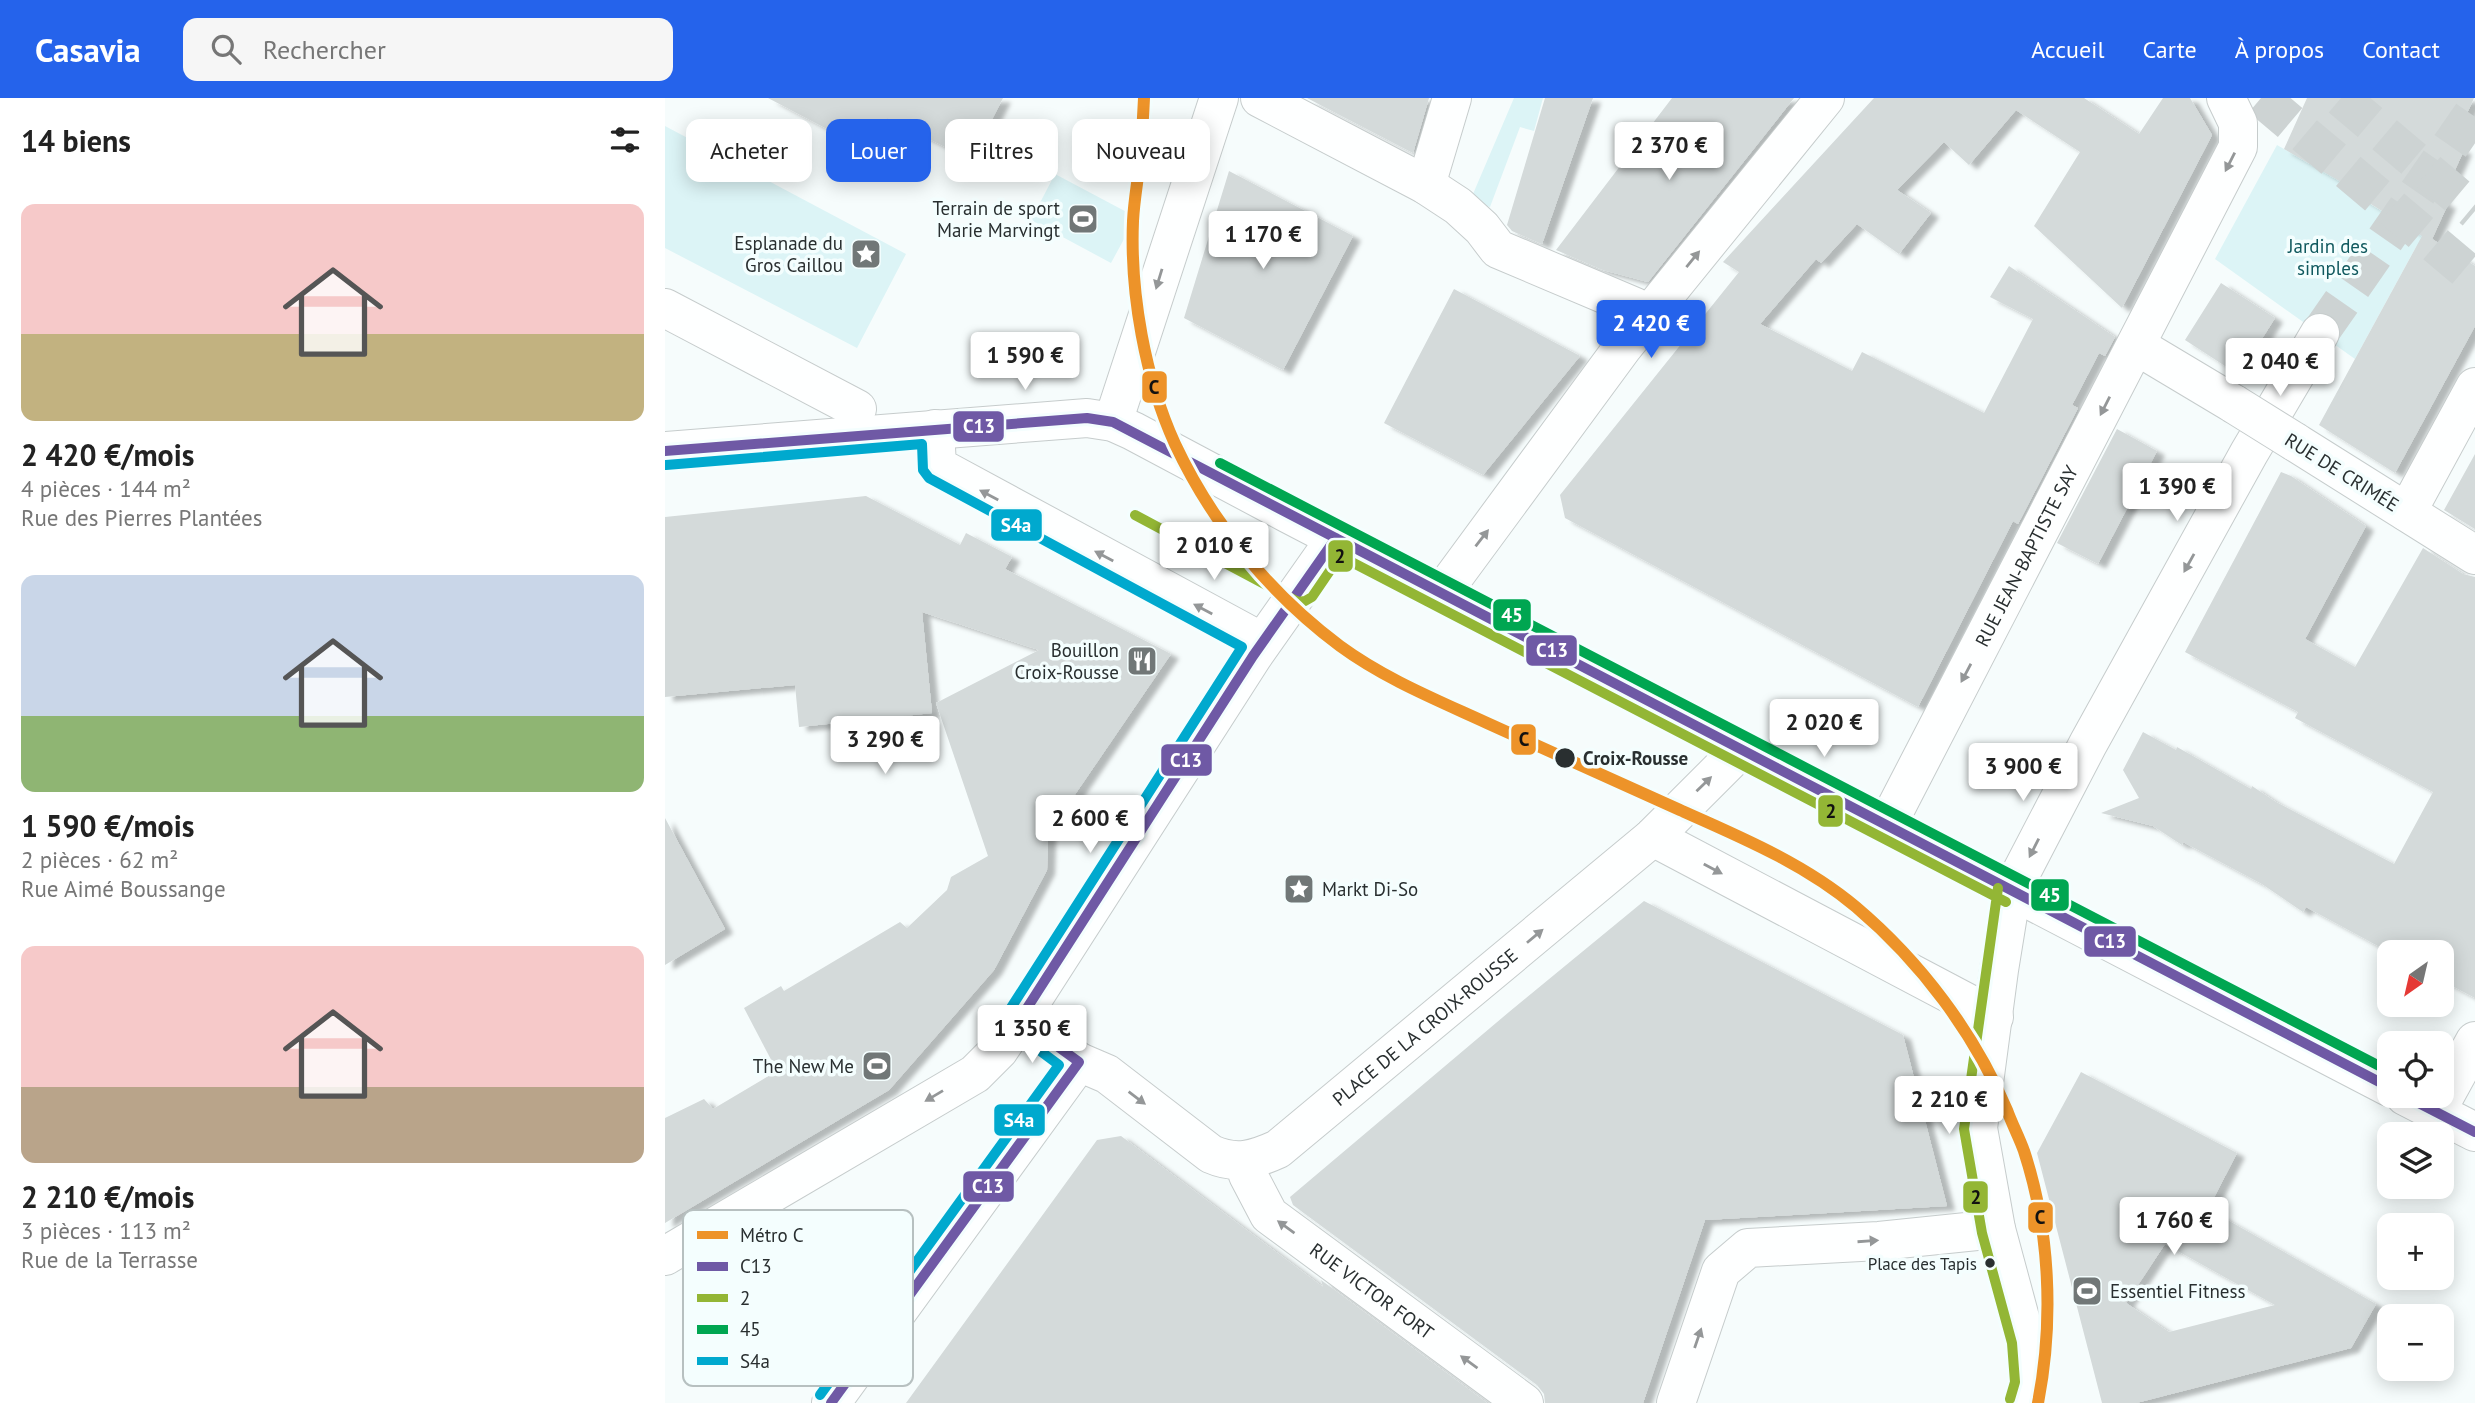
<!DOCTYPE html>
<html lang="fr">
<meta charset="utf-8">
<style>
body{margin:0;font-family:"PT Sans",sans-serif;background:#f6f6f6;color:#222;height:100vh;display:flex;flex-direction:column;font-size:26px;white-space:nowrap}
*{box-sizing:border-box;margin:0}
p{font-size:23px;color:#767676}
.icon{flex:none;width:38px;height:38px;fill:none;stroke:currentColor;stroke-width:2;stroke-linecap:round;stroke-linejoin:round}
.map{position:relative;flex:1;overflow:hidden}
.sheet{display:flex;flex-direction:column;background:#fff;width:665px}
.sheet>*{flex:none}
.guide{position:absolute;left:21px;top:21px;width:665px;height:63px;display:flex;gap:14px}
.needle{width:46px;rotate:214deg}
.fabs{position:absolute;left:1712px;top:842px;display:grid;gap:14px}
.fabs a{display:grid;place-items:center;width:77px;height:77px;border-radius:14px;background:#fff;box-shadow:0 4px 18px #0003;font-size:35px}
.price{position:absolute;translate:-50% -60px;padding:0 16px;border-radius:7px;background:#fff;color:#222;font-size:23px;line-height:46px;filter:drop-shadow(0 2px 4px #0008)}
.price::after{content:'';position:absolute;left:50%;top:42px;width:21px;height:16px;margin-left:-10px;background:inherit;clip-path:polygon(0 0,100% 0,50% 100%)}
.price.current{background:#2563eb;color:#fff}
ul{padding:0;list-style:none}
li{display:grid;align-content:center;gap:14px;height:371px;padding:0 21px}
li span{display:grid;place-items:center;height:217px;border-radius:14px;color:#555}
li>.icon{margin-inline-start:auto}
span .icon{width:126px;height:126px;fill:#fffc;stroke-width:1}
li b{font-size:30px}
h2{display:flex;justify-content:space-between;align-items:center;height:84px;padding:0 21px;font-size:30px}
.tag{padding:0 24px;border-radius:14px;background:#fff;box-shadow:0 4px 18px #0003;font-size:24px;line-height:63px}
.tag.current{background:#2563eb;color:#fff}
header{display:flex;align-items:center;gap:42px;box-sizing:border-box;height:98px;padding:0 35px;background:#2563eb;color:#fff}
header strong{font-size:33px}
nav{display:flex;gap:38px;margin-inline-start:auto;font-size:24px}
.search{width:490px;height:63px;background:#f6f6f6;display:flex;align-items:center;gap:18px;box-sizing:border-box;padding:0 24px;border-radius:14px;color:#767676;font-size:26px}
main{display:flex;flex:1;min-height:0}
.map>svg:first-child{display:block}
.green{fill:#dcf4f6}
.building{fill:#d4dada;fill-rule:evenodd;filter:url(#shadow)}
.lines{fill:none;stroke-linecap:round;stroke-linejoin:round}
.secondary-tunnel{stroke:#cdd3d3;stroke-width:38;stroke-dasharray:38 19;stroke-linecap:butt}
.primary-tunnel{stroke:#cdd3d3;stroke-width:38;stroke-dasharray:38 19;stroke-linecap:butt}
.street-casing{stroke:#c6cccc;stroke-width:40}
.secondary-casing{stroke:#c6cccc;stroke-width:40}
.street{stroke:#feffff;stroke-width:38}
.secondary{stroke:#feffff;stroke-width:38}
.street-bridge-casing{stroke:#c6cccc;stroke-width:40;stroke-linecap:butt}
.street-bridge{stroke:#feffff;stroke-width:38}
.bus-1-casing{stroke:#f4fefe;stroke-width:16}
.bus-2-casing{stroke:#f4fefe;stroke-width:16}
.bus-3-casing{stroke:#f4fefe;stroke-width:16}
.bus-4-casing{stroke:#f4fefe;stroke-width:16}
.bus-1{stroke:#6f59a5;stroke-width:10}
.bus-2{stroke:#93b635;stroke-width:10}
.bus-3{stroke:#00a651;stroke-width:10}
.bus-4{stroke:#00a9ce;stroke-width:10}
.metro-1-casing{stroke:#f4fefe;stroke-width:18}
.metro-1{stroke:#ed9329;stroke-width:12}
.oneway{fill:#949798}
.stop-dot{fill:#292f30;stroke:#f4fefe;stroke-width:2.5}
.labels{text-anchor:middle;stroke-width:7;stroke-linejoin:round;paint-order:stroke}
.bus-label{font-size:17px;fill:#292f30;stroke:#f4fefe;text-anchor:end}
.poi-label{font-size:19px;fill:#292f30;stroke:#f4fefe;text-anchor:end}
.park-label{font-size:19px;fill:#10595e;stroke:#f4fefe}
.street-label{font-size:19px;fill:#292f30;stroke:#f4fefe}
.stop-label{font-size:19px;font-weight:bold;fill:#292f30;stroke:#f4fefe;text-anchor:start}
.key{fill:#f4fefe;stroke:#b7c0c0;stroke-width:2}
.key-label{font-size:19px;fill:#292f30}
.line-badge{stroke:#f4fefe;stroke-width:2.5}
.badge-label{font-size:19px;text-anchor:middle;font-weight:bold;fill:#fff}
.pale-badge-label{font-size:19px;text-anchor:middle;font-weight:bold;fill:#111}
</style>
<header>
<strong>Casavia</strong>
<div class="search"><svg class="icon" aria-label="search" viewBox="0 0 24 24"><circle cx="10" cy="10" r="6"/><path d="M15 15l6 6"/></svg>Rechercher</div>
<nav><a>Accueil</a><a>Carte</a><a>À propos</a><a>Contact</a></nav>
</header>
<main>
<section class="sheet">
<h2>14 biens<svg class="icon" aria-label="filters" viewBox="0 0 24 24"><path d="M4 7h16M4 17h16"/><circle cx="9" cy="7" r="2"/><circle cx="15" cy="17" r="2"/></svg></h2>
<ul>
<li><span style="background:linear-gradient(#f6c9c9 60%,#c2b280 0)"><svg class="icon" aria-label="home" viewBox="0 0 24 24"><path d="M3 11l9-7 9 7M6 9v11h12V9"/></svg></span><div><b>2 420 €/mois</b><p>4 pièces · 144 m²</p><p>Rue des Pierres Plantées</p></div></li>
<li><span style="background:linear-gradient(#c9d6e8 65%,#8fb573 0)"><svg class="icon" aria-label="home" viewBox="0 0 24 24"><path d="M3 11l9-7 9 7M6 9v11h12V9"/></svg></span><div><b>1 590 €/mois</b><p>2 pièces · 62 m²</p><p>Rue Aimé Boussange</p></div></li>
<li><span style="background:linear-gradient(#f6c9c9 65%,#b9a48a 0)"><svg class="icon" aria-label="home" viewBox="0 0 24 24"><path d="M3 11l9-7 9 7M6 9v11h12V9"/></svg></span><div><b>2 210 €/mois</b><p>3 pièces · 113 m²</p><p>Rue de la Terrasse</p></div></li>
</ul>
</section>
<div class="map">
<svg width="1810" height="1305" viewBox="0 0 1810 1305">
<defs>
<filter id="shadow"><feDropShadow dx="8" dy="4.5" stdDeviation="2" flood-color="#0004"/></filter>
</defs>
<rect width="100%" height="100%" fill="#f6fcfc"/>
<path class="green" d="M849,0h29l-9,33 -14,-4 -30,80 -20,-6z
M0,28l241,128 -49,94 -192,-100z
M1612,47l71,40 -1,5 78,47 -9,10 -61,112 -140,-100z
M390,76l81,43 -25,46 -80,-43z"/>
<path class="building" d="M103,0h235l-32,62 -84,-42 -18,33z
M642,0h122l-16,55z
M880,0h48l-51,146 -30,-13 -5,-6z
M1007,0h122l-146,184 -45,-12 -47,-20z
M1209,0h210l55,36 24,-36h27l22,37 -90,173 -88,-82 46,-74 -64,-42 -47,55 -25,-23 -47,48 34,23 -32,41 -42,-30 -36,39 -5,-4 -56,65 92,47 10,-19 122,61 49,-94 -43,-22 19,-31 106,71 -10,19 -6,-3 -27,52 6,3 -60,116 -5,-3 -95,186 -353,-189 -5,-23 179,-223 -16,-10z
M1642,0h167l-22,48 12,4 -23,51 7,3 -16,35 43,27v60l-80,147 -76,-48 103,-189 -75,-47 1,-3 -64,-37z
M564,73l124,65 -70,134 -99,-52z
M1556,185l54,35 -36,57 -54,-35z
M789,191l126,67 -97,119 -99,-52z
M1452,331l40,22 -59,113 -41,-21z
M1810,356v75l-31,-19z
M1616,374l10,4 75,50 -61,113 50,28 68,-119 40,26 12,3v421l-34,-18v-28h-52l-83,-45 -3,5 -41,-28 -79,-42 -1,3 -29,-19 -52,-13 38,-15 -16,-28 20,-38 33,18 1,-3 74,42 1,-3 24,16 118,62 39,-72 -138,-74 3,-6 -113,-60z
M201,398l94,49 6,-12 46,24 -7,12 166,85 -108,158 -14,1 -2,57 -53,100 -105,120 -224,133v-105l39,-19 9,10 64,-38 -33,-63 37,-22 3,5 116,-69 7,6 40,-38 4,-13 37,-21 -52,-153 103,-53 -117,-38 10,101 -133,14 -4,-42 -130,12v-180z
M0,720l60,111 -60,36z
M979,803l259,134 44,171 -242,14 -62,183h-98l-1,-9 -7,-9 -244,-180 -3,-8 219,-185z
M1416,974l156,81 -29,56 168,95 -25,44 -215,55h-34l-65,-250zM1500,1146l110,61 -106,27 -43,-29z
M456,1038l202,151 -2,-7 166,123h-581l191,-263z"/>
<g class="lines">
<path class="secondary-tunnel" d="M1655,235l155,-223"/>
<path class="primary-tunnel" d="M1596,0l214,180
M1676,0l134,113"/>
<g class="street-casing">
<g id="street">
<path d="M595,0l166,87 32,21 24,22 16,21 137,58"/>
<path d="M761,87l26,-87"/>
<path d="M0,210l192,101"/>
<path d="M1472,248l97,58"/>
<path d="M448,324l106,-324"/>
<path d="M270,331l2,37 325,176"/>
<path d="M1630,344l180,113"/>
<path d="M1742,414l68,-125"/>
<path d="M777,495l181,-246 202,-249"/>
<path id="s1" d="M1222,727l351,-678v-24l-12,-25"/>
<path d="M988,739l341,180"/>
<path d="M355,921l59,43"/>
<path d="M1771,1014l39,-71"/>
<path id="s2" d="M583,1063v14l21,40 255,188"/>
<path d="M0,1158l310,-182 24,-24 21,-31 233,-363 83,-118"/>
<path d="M1011,1305l45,-132 27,-23 131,-7 117,-12"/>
</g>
</g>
<g class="secondary-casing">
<g id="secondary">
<path d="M0,353l422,-33 26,4 20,9 154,82 1102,574"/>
<path d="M1740,998l70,36"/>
<path id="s3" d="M166,1305l248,-341 28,12 104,80c25,11 43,6 67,-5l375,-312 88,-88"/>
<path d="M1359,1305l5,-19v-17l-3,-27 -30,-111 -18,-101 21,-158 13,-80 76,-146 161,-291 71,-120"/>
</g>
</g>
<use href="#street" class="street"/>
<use href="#secondary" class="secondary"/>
<g class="street-bridge-casing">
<path id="street-bridge" d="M1569,306l61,38"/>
</g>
<use href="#street-bridge" class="street-bridge"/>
<g class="bus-1-casing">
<path id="bus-1" d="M0,353l422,-33 26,4 1276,665
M1740,998l70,36
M166,1305l248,-341 -59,-43 233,-363 83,-118"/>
</g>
<g class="bus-2-casing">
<path id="bus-2" d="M470,417l163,87 7,-1 7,-4 28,-41 666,346
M1333,790l-34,241 18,104 30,110 3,39 -5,17"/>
</g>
<g class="bus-3-casing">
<path id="bus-3" d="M555,365l1169,608"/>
</g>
<g class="bus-4-casing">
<path id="bus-4" d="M1,367l256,-21 1,26 6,8 313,169 -235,367 -1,8 5,7 48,36 -239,330"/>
</g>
<use href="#bus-1" class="bus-1"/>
<use href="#bus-2" class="bus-2"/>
<use href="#bus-3" class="bus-3"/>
<use href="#bus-4" class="bus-4"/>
<g class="metro-1-casing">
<path id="metro-1" d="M479,0c-1,20 -2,41 -4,61 -2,21 -6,41 -7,62 -3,72 12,157 42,223 37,79 94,149 165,202 45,33 97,54 147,77 65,29 129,58 193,87 61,27 125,54 176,97 65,55 118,126 151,203 5,14 12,27 17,41 26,79 30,170 14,252"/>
</g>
<use href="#metro-1" class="metro-1"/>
</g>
<defs><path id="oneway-solid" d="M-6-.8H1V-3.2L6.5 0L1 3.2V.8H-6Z" transform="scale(1.75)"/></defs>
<g class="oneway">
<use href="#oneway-solid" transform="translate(1565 64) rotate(117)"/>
<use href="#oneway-solid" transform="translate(1028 161) rotate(-51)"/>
<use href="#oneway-solid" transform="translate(494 181) rotate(107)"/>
<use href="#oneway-solid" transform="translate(1440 308) rotate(117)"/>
<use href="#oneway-solid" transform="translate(324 397) rotate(-152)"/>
<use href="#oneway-solid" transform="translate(817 440) rotate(-52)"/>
<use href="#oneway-solid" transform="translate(439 458) rotate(-152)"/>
<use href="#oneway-solid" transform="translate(1524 465) rotate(119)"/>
<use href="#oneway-solid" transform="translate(538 511) rotate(-152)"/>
<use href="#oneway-solid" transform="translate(1301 575) rotate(118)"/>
<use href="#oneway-solid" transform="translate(1039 686) rotate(-44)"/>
<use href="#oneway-solid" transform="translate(1369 750) rotate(117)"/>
<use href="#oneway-solid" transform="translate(1048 771) rotate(28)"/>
<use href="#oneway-solid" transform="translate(870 838) rotate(-40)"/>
<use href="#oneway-solid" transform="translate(269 998) rotate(149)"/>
<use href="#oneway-solid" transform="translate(472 1000) rotate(37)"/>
<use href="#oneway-solid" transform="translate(621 1129) rotate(-144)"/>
<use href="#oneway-solid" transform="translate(1203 1143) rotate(-4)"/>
<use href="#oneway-solid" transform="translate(1033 1240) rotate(-71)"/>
<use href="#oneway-solid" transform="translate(804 1264) rotate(-144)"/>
</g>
<defs>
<g id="stadium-square" transform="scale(1.575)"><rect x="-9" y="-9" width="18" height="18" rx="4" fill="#717777" stroke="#f4fefe"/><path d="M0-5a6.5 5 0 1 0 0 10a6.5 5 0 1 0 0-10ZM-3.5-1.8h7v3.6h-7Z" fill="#fff"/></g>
<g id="sight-square" transform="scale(1.575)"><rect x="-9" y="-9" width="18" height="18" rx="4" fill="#717777" stroke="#f4fefe"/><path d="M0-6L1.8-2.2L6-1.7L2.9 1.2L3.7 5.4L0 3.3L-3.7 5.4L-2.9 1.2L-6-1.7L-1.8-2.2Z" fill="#fff"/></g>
<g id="restaurant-square" transform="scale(1.575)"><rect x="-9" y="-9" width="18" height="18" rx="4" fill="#717777" stroke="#f4fefe"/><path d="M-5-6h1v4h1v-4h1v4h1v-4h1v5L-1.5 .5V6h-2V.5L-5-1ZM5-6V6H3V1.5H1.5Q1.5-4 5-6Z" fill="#fff"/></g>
</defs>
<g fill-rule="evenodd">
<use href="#stadium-square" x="418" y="121"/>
<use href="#sight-square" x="201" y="156"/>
<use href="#restaurant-square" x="477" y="563"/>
<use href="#sight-square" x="634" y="791"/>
<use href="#stadium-square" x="212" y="968"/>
<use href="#stadium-square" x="1422" y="1193"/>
</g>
<g class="stop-dot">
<circle cx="900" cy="660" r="11"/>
<circle cx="1325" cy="1165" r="6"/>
</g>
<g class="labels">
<g class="bus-label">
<text x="1312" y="1172">Place des Tapis</text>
</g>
<g class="poi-label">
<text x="395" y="117">Terrain de sport<tspan x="395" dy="22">Marie Marvingt</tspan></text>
<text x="178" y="152">Esplanade du<tspan x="178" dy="22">Gros Caillou</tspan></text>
<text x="454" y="559">Bouillon<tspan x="454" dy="22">Croix-Rousse</tspan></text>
<text x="657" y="798" text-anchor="start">Markt Di-So</text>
<text x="189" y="975">The New Me</text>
<text x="1445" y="1200" text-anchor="start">Essentiel Fitness</text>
</g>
<g class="park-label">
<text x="1663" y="155">Jardin des<tspan x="1663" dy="22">simples</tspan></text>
</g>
<g class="street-label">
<text transform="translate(1677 374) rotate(32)" y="7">RUE DE CRIMÉE</text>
<text dy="7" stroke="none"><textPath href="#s1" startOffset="303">RUE JEAN-BAPTISTE SAY</textPath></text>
<text dy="7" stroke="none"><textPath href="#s3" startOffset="844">PLACE DE LA CROIX-ROUSSE</textPath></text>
<text dy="7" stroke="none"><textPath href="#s2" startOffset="187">RUE VICTOR FORT</textPath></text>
</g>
<g class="stop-label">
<text x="918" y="667">Croix-Rousse</text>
</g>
</g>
<rect x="18" y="1112" width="230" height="176" rx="10" class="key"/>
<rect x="32" y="1133" width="31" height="8" fill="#ed9329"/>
<rect x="32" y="1164" width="31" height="9" fill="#6f59a5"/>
<rect x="32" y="1196" width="31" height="8" fill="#93b635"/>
<rect x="32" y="1227" width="31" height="9" fill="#00a651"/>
<rect x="32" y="1259" width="31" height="8" fill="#00a9ce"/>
<g class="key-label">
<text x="75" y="1144">Métro C</text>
<text x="75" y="1175">C13</text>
<text x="75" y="1207">2</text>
<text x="75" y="1238">45</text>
<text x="75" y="1270">S4a</text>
</g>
<g class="line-badge">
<rect x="476" y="272" width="27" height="34" rx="7" fill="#ed9329"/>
<rect x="287" y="312" width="53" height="33" rx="7" fill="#6f59a5"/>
<rect x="325" y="410" width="53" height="34" rx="7" fill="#00a9ce"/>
<rect x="662" y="441" width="27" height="34" rx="7" fill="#93b635"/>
<rect x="827" y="500" width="40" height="34" rx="7" fill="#00a651"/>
<rect x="860" y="536" width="53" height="33" rx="7" fill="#6f59a5"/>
<rect x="845" y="625" width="27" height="33" rx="7" fill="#ed9329"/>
<rect x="495" y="645" width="53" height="34" rx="7" fill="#6f59a5"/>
<rect x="1152" y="696" width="27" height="34" rx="7" fill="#93b635"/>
<rect x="1365" y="780" width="40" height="34" rx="7" fill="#00a651"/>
<rect x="1418" y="827" width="54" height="33" rx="7" fill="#6f59a5"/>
<rect x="328" y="1005" width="53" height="34" rx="7" fill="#00a9ce"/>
<rect x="297" y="1072" width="53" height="33" rx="7" fill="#6f59a5"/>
<rect x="1297" y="1082" width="27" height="34" rx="7" fill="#93b635"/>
<rect x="1362" y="1103" width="27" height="33" rx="7" fill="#ed9329"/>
</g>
<g class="badge-label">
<text x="314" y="335">C13</text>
<text x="351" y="434">S4a</text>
<text x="847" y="524">45</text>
<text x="887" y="559">C13</text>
<text x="521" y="669">C13</text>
<text x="1385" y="804">45</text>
<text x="1445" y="850">C13</text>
<text x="354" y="1029">S4a</text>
<text x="323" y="1095">C13</text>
</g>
<g class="pale-badge-label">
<text x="489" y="296">C</text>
<text x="675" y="465">2</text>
<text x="859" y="648">C</text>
<text x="1166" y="720">2</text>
<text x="1311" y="1106">2</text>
<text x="1375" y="1126">C</text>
</g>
</svg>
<div class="fabs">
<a><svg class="needle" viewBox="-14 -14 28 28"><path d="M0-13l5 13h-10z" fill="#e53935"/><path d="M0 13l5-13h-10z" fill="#767676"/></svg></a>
<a><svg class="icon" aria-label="locate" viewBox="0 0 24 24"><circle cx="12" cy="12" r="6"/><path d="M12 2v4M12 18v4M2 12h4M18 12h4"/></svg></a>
<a><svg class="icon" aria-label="layers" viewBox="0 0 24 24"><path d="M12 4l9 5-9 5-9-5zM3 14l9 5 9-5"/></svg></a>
<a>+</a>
<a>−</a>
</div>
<b class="price" style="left:1004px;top:84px">2 370 €</b>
<b class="price" style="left:598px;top:173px">1 170 €</b>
<b class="price current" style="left:986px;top:262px">2 420 €</b>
<b class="price" style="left:360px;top:294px">1 590 €</b>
<b class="price" style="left:1615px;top:300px">2 040 €</b>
<b class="price" style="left:1512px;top:425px">1 390 €</b>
<b class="price" style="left:549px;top:484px">2 010 €</b>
<b class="price" style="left:1159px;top:661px">2 020 €</b>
<b class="price" style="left:220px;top:678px">3 290 €</b>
<b class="price" style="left:1358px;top:705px">3 900 €</b>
<b class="price" style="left:425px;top:757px">2 600 €</b>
<b class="price" style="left:367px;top:967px">1 350 €</b>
<b class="price" style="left:1284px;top:1038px">2 210 €</b>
<b class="price" style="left:1509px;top:1159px">1 760 €</b>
<div class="guide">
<a class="tag">Acheter</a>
<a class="tag current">Louer</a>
<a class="tag">Filtres</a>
<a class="tag">Nouveau</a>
</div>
</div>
</main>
